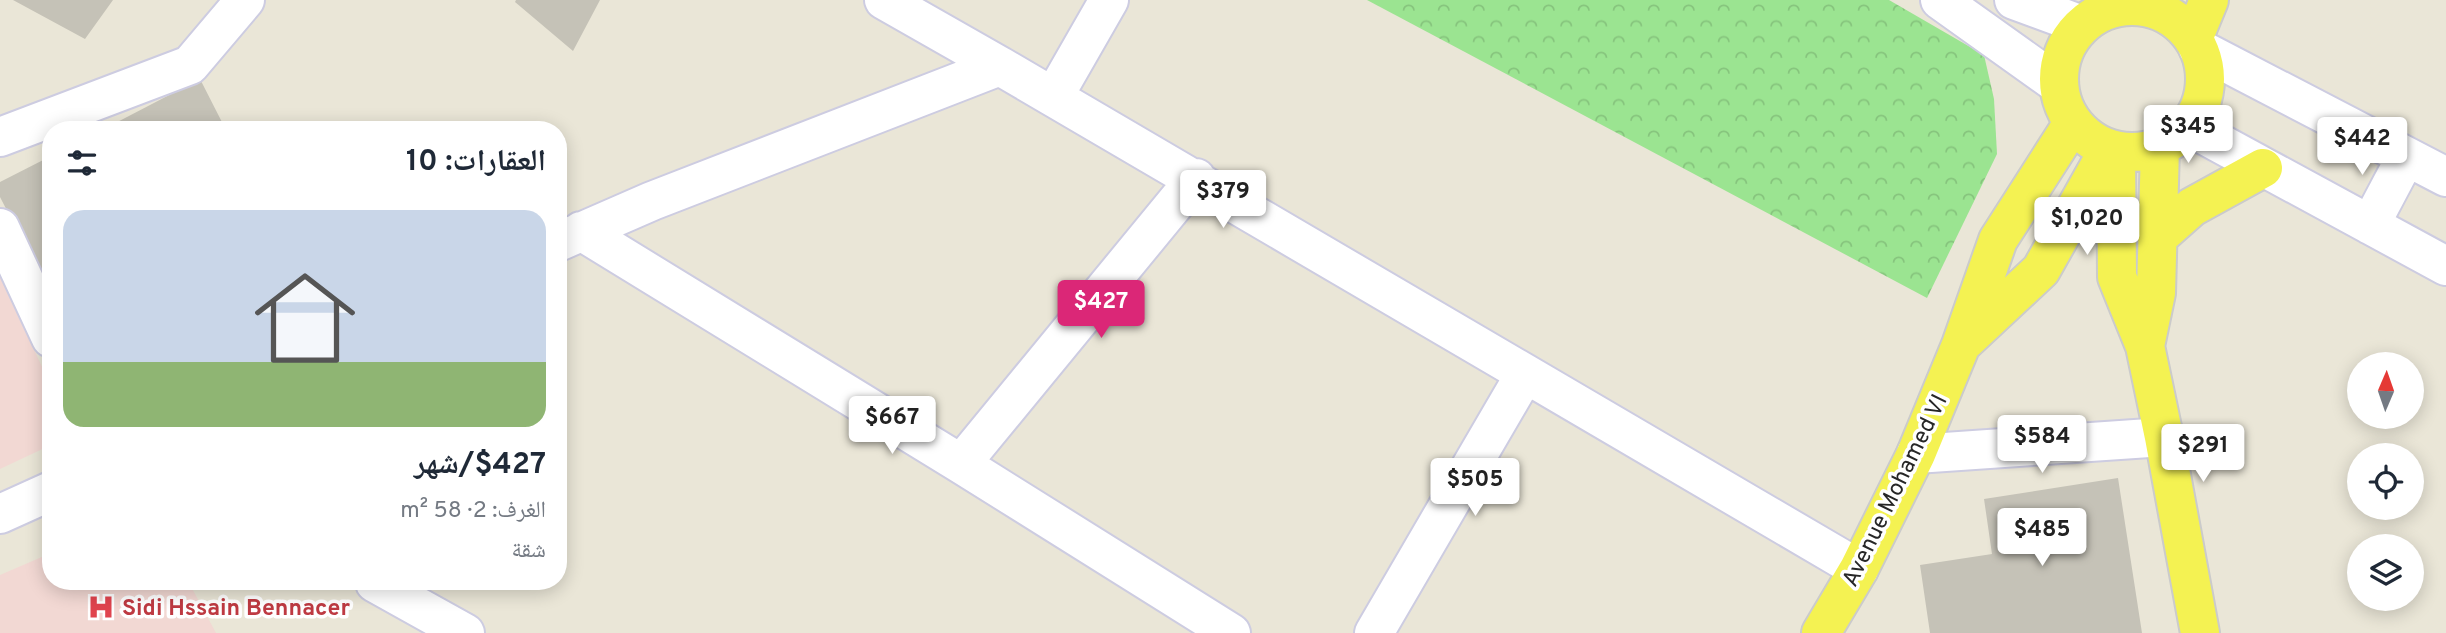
<!DOCTYPE html>
<html lang="ar">
<meta charset="utf-8">
<style>
body{margin:0;font-family:Overpass,"Noto Naskh Arabic",sans-serif;background:#f2f2f3;color:#1f2937;direction:rtl;height:100vh;display:flex;flex-direction:column;font-size:26px;white-space:nowrap}
*{box-sizing:border-box;margin:0}
p{font-size:23px;color:#747a83}
.icon{flex:none;width:38px;height:38px;fill:none;stroke:currentColor;stroke-width:2;stroke-linecap:round;stroke-linejoin:round}
.map{position:relative;flex:1;overflow:hidden;direction:ltr}
.details{position:absolute;left:42px;top:121px;width:525px;height:469px;display:flex;flex-direction:column;background:#fff;border-radius:28px;box-shadow:0 4px 18px #0003;direction:rtl}
.details>*{flex:none}
.needle{width:46px;rotate:2deg}
.tools{position:absolute;left:2347px;top:352px;display:grid;gap:14px}
.tools a{display:grid;place-items:center;width:77px;height:77px;border-radius:50%;background:#fff;box-shadow:0 4px 18px #0003;font-size:35px}
.price{position:absolute;translate:-50% -60px;padding:0 16px;border-radius:7px;background:#fff;color:#222;font-size:23px;line-height:46px;filter:drop-shadow(0 2px 4px #0008)}
.price::after{content:'';position:absolute;left:50%;top:42px;width:21px;height:16px;margin-left:-10px;background:inherit;clip-path:polygon(0 0,100% 0,50% 100%)}
.price.current{background:#db2777;color:#fff}
ul{padding:0;list-style:none}
li{display:grid;align-content:center;gap:14px;height:371px;padding:0 21px}
li span{display:grid;place-items:center;height:217px;border-radius:21px;color:#555}
li>.icon{margin-inline-start:auto}
span .icon{width:126px;height:126px;fill:#fffc;stroke-width:1}
li b{font-size:30px}
h2{display:flex;justify-content:space-between;align-items:center;height:84px;padding:0 21px;font-size:30px}
.map>svg:first-child{display:block}
.medical{fill:#f2d8d3}
.park{fill:url(#park-crowns)}
.building{fill:#c5c2b7}
.lines{fill:none;stroke-linecap:round;stroke-linejoin:round}
.minor-casing{stroke:#cdcce1;stroke-width:42}
.major-casing{stroke:#cbcbcb;stroke-width:42}
.minor{stroke:#fff;stroke-width:38}
.major{stroke:#f4f252;stroke-width:38}
.labels{text-anchor:middle;stroke-width:7;stroke-linejoin:round;paint-order:stroke}
.street-label{font-size:23px;fill:#272727;stroke:#fff}
.health-label{font-size:23px;font-weight:bold;fill:#be3a42;stroke:#fff;text-anchor:start}
</style>
<div class="map">
<svg width="2446" height="633" viewBox="0 0 2446 633">
<defs>
<pattern id="park-crowns" width="20" height="18" patternUnits="userSpaceOnUse" patternTransform="scale(1.75)"><rect width="20" height="18" fill="#9be491"/><path d="M2 6a3 3 0 1 1 6 0M12 15a3 3 0 1 1 6 0" fill="none" stroke="#86c47d"/></pattern>
</defs>
<rect width="100%" height="100%" fill="#eae6d7"/>
<path class="medical" d="M0,277l51,109v59l-51,24z
M51,553v28h137l28,52h-216v-58z"/>
<path class="park" d="M1367,0h522l95,55 10,44 3,55 -70,144z"/>
<path class="building" d="M13,0h100l-28,39z
M516,0h84l-27,51 -58,-49z
M200,79l26,51h-124z
M51,156v140l-51,-99v-15z
M2118,478l24,155h-212l-10,-68 72,-11 -8,-55z"/>
<g class="lines">
<g class="minor-casing">
<path id="minor" d="M884,0l116,66
M1940,0l119,85
M2014,0l68,25
M2198,48l248,129
M1054,96l55,-96
M2188,126l258,140
M0,137l190,-72 55,-65
M2370,225l36,-68
M0,228l51,110
M581,231l380,233 270,169
M558,242l94,-41 348,-135 859,503
M1916,454l248,-17
M961,464l235,-286
M0,514l51,-23
M375,583l90,50
M1374,633l151,-259"/>
</g>
<g class="major-casing">
<path id="major" d="M2059 79a73 73 0 1 1 146 0a73 73 0 1 1-146 0Z
M2193,39l16,-39
M2116,151l1,126 28,69 19,91 36,196
M2157,238l35,-31 71,-39
M1965,341l76,-71 68,-121
M2145,346l11,-53 4,-146
M1821,633l38,-64 57,-115 45,-109 37,-105 75,-117"/>
</g>
<use href="#minor" class="minor"/>
<use href="#major" class="major"/>
</g>
<defs>
<g id="hospital-bare" transform="scale(2.1)"><path d="M-5-5h3v3.5h4V-5h3V5h-3V1.5h-4V5h-3Z" fill="#e0444e" stroke="#fff" stroke-width="2.5" paint-order="stroke"/></g>
</defs>
<g fill-rule="evenodd">
<use href="#hospital-bare" x="101" y="607"/>
</g>
<g class="labels">
<g class="street-label">
<text transform="translate(1894 490) rotate(-64)" y="8">Avenue Mohamed VI</text>
</g>
<g class="health-label">
<text x="122" y="615">Sidi Hssain Bennacer</text>
</g>
</g>
</svg>
<div class="tools">
<a><svg class="needle" viewBox="-14 -14 28 28"><path d="M0-13l5 13h-10z" fill="#e53935"/><path d="M0 13l5-13h-10z" fill="#747a83"/></svg></a>
<a><svg class="icon" aria-label="locate" viewBox="0 0 24 24"><circle cx="12" cy="12" r="6"/><path d="M12 2v4M12 18v4M2 12h4M18 12h4"/></svg></a>
<a><svg class="icon" aria-label="layers" viewBox="0 0 24 24"><path d="M12 4l9 5-9 5-9-5zM3 14l9 5 9-5"/></svg></a>
</div>
<b class="price" style="left:2188px;top:165px">$345</b>
<b class="price" style="left:2362px;top:177px">$442</b>
<b class="price" style="left:1223px;top:230px">$379</b>
<b class="price" style="left:2087px;top:257px">$1,020</b>
<b class="price current" style="left:1101px;top:340px">$427</b>
<b class="price" style="left:892px;top:456px">$667</b>
<b class="price" style="left:2042px;top:475px">$584</b>
<b class="price" style="left:2203px;top:484px">$291</b>
<b class="price" style="left:1475px;top:518px">$505</b>
<b class="price" style="left:2042px;top:568px">$485</b>
<section class="details">
<h2>العقارات: 10<svg class="icon" aria-label="filters" viewBox="0 0 24 24"><path d="M4 7h16M4 17h16"/><circle cx="9" cy="7" r="2"/><circle cx="15" cy="17" r="2"/></svg></h2>
<ul>
<li><span style="background:linear-gradient(#c9d6e8 70%,#8fb573 0)"><svg class="icon" aria-label="home" viewBox="0 0 24 24"><path d="M3 11l9-7 9 7M6 9v11h12V9"/></svg></span><div><b>$427/شهر</b><p>الغرف: 2 · 58 m²</p><p>شقة</p></div></li>
</ul>
</section>
</div>
